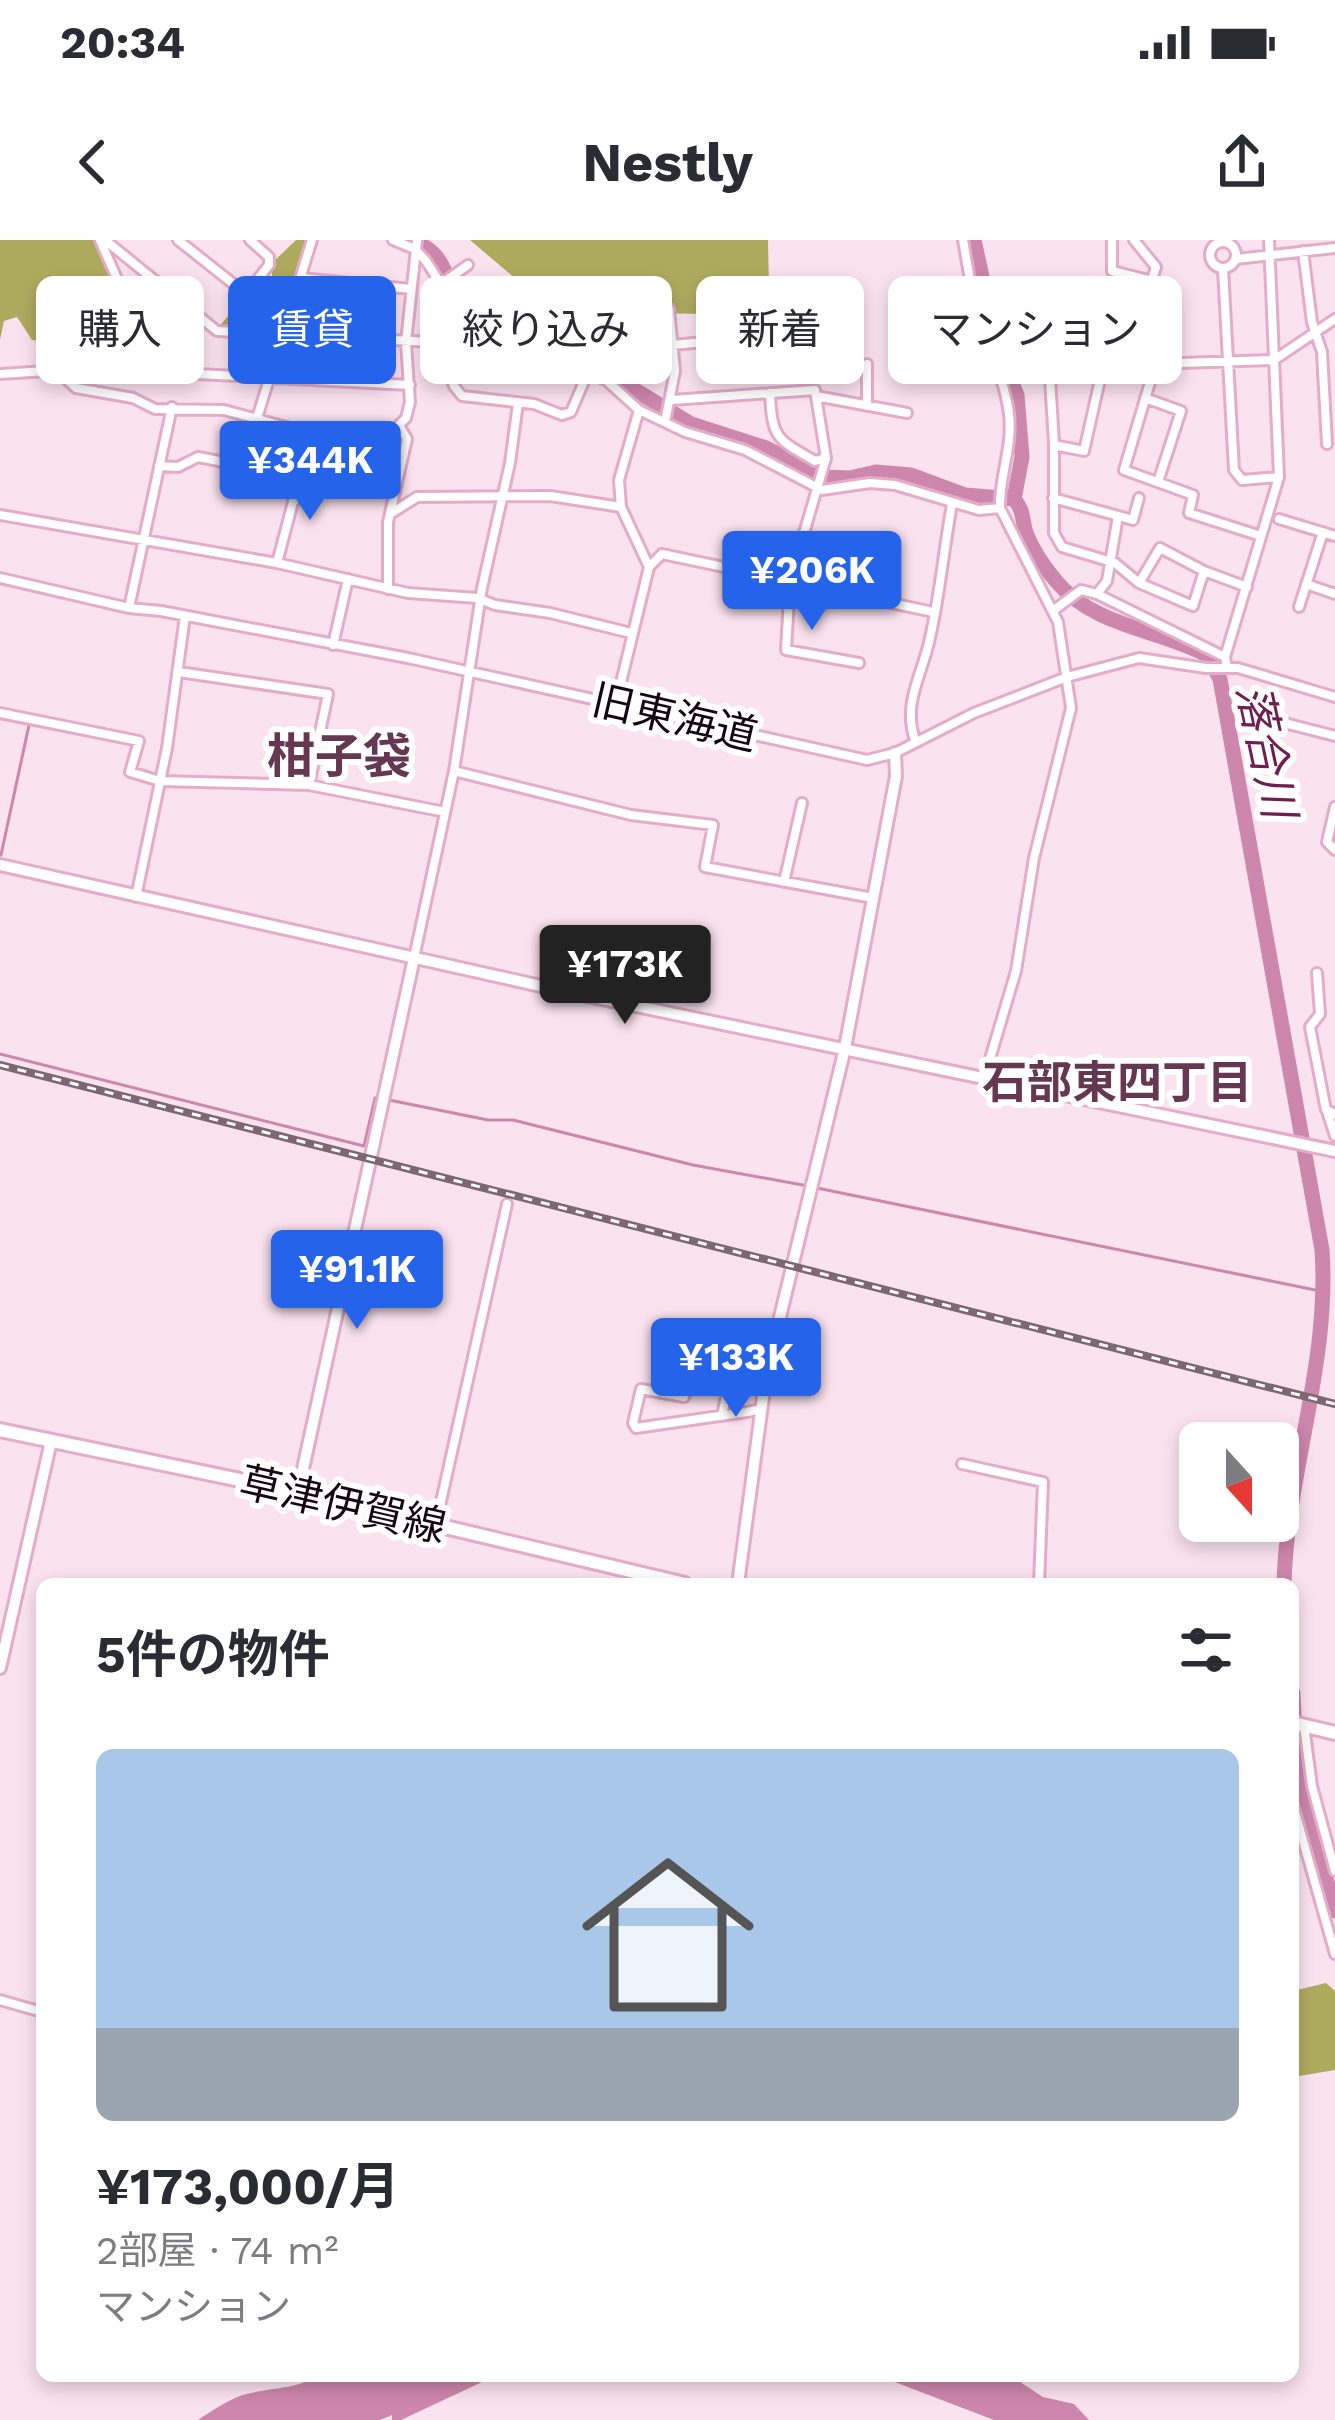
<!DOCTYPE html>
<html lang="ja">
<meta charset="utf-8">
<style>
body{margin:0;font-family:"Work Sans","Noto Sans JP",sans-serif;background:#f2f2f3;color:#2b2b33;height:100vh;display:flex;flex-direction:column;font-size:45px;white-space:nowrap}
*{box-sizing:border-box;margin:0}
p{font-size:39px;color:#7c7c81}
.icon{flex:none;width:66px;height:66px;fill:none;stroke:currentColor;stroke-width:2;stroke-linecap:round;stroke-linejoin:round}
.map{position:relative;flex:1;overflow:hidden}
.details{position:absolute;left:36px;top:1338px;width:1263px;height:804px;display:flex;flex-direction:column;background:#fff;border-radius:18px;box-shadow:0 6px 18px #0003}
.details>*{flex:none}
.hud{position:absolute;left:36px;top:36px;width:1263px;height:108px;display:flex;gap:24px}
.needle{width:78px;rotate:159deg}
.fabs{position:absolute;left:1179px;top:1182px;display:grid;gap:24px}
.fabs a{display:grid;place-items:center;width:120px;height:120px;border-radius:18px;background:#fff;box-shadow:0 6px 18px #0003;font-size:60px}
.price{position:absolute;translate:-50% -102px;padding:0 27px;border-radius:12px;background:#2563eb;color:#fff;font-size:39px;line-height:78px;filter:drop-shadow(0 3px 6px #0008)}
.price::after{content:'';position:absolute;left:50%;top:72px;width:36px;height:27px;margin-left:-18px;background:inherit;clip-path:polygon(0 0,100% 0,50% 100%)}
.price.selected{background:#222;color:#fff}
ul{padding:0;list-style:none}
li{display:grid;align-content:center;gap:24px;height:636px;padding:0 60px}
li span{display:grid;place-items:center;height:372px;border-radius:18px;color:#555}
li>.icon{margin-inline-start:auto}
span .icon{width:216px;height:216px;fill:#fffc;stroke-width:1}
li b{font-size:51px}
h2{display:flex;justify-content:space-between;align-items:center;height:144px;padding:0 60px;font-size:51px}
.pill{padding:0 42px;border-radius:18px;background:#fff;box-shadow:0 6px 18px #0003;font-size:42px;line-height:108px}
.pill.selected{background:#2563eb;color:#fff}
.status{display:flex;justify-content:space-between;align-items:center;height:84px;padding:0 60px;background:#fff;direction:ltr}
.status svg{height:33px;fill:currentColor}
header{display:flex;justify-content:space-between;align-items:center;height:156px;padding:0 60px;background:#fff;font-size:54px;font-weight:700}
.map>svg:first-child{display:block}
.forest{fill:#afab5e}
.water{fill:#cd86ac}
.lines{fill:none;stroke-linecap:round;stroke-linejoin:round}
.stream{stroke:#cd86ac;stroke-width:3}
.river{stroke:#cd86ac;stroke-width:15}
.street-casing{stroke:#e4acc9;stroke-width:14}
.secondary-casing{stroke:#e4acc9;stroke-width:16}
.primary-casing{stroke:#e4acc9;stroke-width:18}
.street{stroke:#fff;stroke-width:8}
.secondary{stroke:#fff;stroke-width:10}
.primary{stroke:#fff;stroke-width:12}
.rail-casing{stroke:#7c6772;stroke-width:8}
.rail{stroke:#fff;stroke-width:3;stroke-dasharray:9;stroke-linecap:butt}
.labels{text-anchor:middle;stroke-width:12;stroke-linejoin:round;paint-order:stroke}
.street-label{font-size:42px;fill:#170510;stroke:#fff}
.water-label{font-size:45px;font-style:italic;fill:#701d52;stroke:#fff}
.neighbourhood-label{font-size:45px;font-weight:bold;fill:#663751;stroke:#fff}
.quarter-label{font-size:48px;font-weight:bold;fill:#663751;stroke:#fff}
</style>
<div class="status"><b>20:34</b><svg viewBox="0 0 49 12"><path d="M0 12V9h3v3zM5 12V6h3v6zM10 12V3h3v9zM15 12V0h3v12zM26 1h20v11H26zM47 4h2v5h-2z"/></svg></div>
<header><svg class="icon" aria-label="back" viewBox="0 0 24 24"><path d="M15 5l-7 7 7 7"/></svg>Nestly<svg class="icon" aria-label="share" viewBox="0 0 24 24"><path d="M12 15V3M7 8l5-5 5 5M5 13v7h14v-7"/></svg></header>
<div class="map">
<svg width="1335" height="2180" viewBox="0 0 1335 2180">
<rect width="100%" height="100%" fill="#fae2ee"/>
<path class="forest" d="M0,0h93l26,52 26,21 8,-13 28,26 -23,31 -56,24 -20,-15 -8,-21 -42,-5 -15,-23 -13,4 -4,19z
M296,0h14l-29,91 -63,-3 11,-13 25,3 18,-30v-25z
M470,0h298l1,49 16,34 -43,8 -8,-27 -16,2 -7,16 -13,-8 -35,-1 -4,-18 -54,6 -11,-7 -39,1 -9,-17 -29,2z
M1326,1743l9,8v79l-42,7v-86z"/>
<path class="water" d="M319,2136h168l-7,7 -79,37h-9v-5l-12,5h-182c17,-11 33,-23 53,-27 25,-6 44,-4 68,-17z
M879,2136h132l32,21 31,7 15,16h-95z"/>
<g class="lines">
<path class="stream" d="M1,615l28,-130
M0,814l364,92 11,-48h5
M389,860l99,20h25l180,45 115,21
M817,948l508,104"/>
<path class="river" d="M410,0c28,9 34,26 43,53l99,54 42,18 97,59 75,24 56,29 28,1 26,-6 35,3 54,20 49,4
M974,0l23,105 20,50 5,62 -8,42
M1014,259c10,11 8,21 12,34 6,16 19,35 30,48 38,46 102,48 151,74l13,24 102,571c8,114 -35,221 -38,334
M1293,1453l4,81 38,137"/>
<g class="street-casing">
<path id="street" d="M100,0l21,48 57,85 232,12
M105,0l112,91 314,16
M178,0l68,54 23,-29v-8l-19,-17
M393,0l22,9 11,12 28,43 115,61 37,15 33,30 46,22 60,18 77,40 48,-7 25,2 84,25 21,-2
M963,0c4,22 7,44 13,65 10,37 28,71 33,109 4,33 -10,62 -9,94l58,114 13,86 -37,150 -18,113 -32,108
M1112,0v31l40,10
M1210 15a13 13 0 1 1 26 0a13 13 0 1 1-26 0Z
M1303,11l9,71 10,30 5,92
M1236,19l99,-11
M1223,29l11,201 8,10 37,-3
M301,38l110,11
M441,44l27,-19
M473,75l19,-28
M507,93l18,-27
M427,104l19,21 8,21 8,10 72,8 28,11 9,-3 17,-40
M673,105l146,-14 11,-14 1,-28
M1048,105l6,99v89l8,14 53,16 24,20 54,23 11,-35
M1085,109l14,-46
M1128,118l28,-91 -22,-27
M996,123l28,-13 41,-5 85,19 124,-4 61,-41
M867,124v42
M1146,124l5,15 -27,91 69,25 -4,18 72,23
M0,134l47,-3 16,5 13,12 57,10 22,11 69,1 77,21 58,3 35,-4 12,-12 4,-16 -4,-60 11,-102
M592,134l13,-36
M612,144l12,-28 1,-41
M770,153c2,46 7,46 45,68l11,-3
M816,156l91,17
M1145,158l36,13 -23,71
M257,178l55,-178
M665,182l10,-51 -6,-62
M1054,205l30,6 22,-98
M159,226l19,1 20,-10 110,21 -7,-47
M1053,258l80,22 6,-22
M390,274l27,-17 133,-1 71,11
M0,275l277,48 131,30 69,5 18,7 55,8 81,20
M1279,279l56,17
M277,323l16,-61 12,-11 3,-13
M649,327l13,-13 128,27 36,-123 -11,-68 -143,10
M0,338l129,30 32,3 247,47 459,102 28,-7 79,-40 93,-36 72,-19 67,10h32l97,29
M1139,343l21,-35 44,23 43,16
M1306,344l29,10
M388,349v-67l19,-83 -7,-12
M1097,354l128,63
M1299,367l24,-75
M129,368l43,-201
M1054,370l27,-20 16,4 10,-13 11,-65
M333,405l15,-66
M859,423l-73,-13 4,-69 143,31
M1227,427l-2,-10 54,-180 -10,-237
M179,432l149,22 -19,91
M616,463l33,-136 -28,-60 -2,-27 20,-70
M0,473l139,28 -9,31 30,9 149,4 136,27
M1269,479l66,17
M915,500c-13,-37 8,-67 15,-102 10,-44 14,-90 22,-134
M454,531l177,44 82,10 -8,42 168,31
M1335,567l-8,35 8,8
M784,642l18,-79
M136,657l31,-149 18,-132
M414,718l40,-187 28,-183 28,-125 8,-60
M1317,733l3,41 -10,13 16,83 9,4
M1327,871l8,25
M722,1176l7,-35 -36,-8 -9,24 -43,-8 -8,34 3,5 111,-16 14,-3
M962,1224l81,18 -4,102
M436,1284l71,-320
M1304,1486l8,60 23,85
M1293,1565l42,149
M0,1760l42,12"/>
</g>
<g class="secondary-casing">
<path id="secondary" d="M0,625l554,124 781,162
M298,1252l116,-534
M738,1344l28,-209 79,-327 51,-272 -1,-23
M0,1428l51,-227"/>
</g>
<g class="primary-casing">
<path id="primary" d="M0,1190l298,62 387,92
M1293,1483l42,10"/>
</g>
<use href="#street" class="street"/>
<use href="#secondary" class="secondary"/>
<use href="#primary" class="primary"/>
<g class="rail-casing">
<path id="rail" d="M0,825l1335,339"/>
</g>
<use href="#rail" class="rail"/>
</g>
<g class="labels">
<g class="street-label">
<text transform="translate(675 477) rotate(13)" y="15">旧東海道</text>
<text transform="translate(343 1264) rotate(13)" y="15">草津伊賀線</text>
</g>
<g class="water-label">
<text transform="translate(1267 511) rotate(78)" y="16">落合川</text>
</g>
<g class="neighbourhood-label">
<text x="1117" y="858">石部東四丁目</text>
</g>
<g class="quarter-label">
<text x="339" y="533">柑子袋</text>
</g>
</g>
</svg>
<div class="fabs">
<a><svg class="needle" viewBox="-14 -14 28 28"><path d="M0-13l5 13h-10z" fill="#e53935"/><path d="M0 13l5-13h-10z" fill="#7c7c81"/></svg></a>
</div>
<b class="price" style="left:310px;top:283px">¥344K</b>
<b class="price" style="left:812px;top:393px">¥206K</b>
<b class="price selected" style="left:625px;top:787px">¥173K</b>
<b class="price" style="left:357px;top:1092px">¥91.1K</b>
<b class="price" style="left:736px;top:1180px">¥133K</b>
<div class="hud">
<a class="pill">購入</a>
<a class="pill selected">賃貸</a>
<a class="pill">絞り込み</a>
<a class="pill">新着</a>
<a class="pill">マンション</a>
</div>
<section class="details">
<h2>5件の物件<svg class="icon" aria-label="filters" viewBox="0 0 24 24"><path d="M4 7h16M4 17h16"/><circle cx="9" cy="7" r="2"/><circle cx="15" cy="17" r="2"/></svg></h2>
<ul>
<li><span style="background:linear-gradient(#a9c7e8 75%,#9aa5b1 0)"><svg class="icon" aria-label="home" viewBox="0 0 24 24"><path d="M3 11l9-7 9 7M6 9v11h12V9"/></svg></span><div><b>¥173,000/月</b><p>2部屋 · 74 m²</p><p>マンション</p></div></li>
</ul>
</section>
</div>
